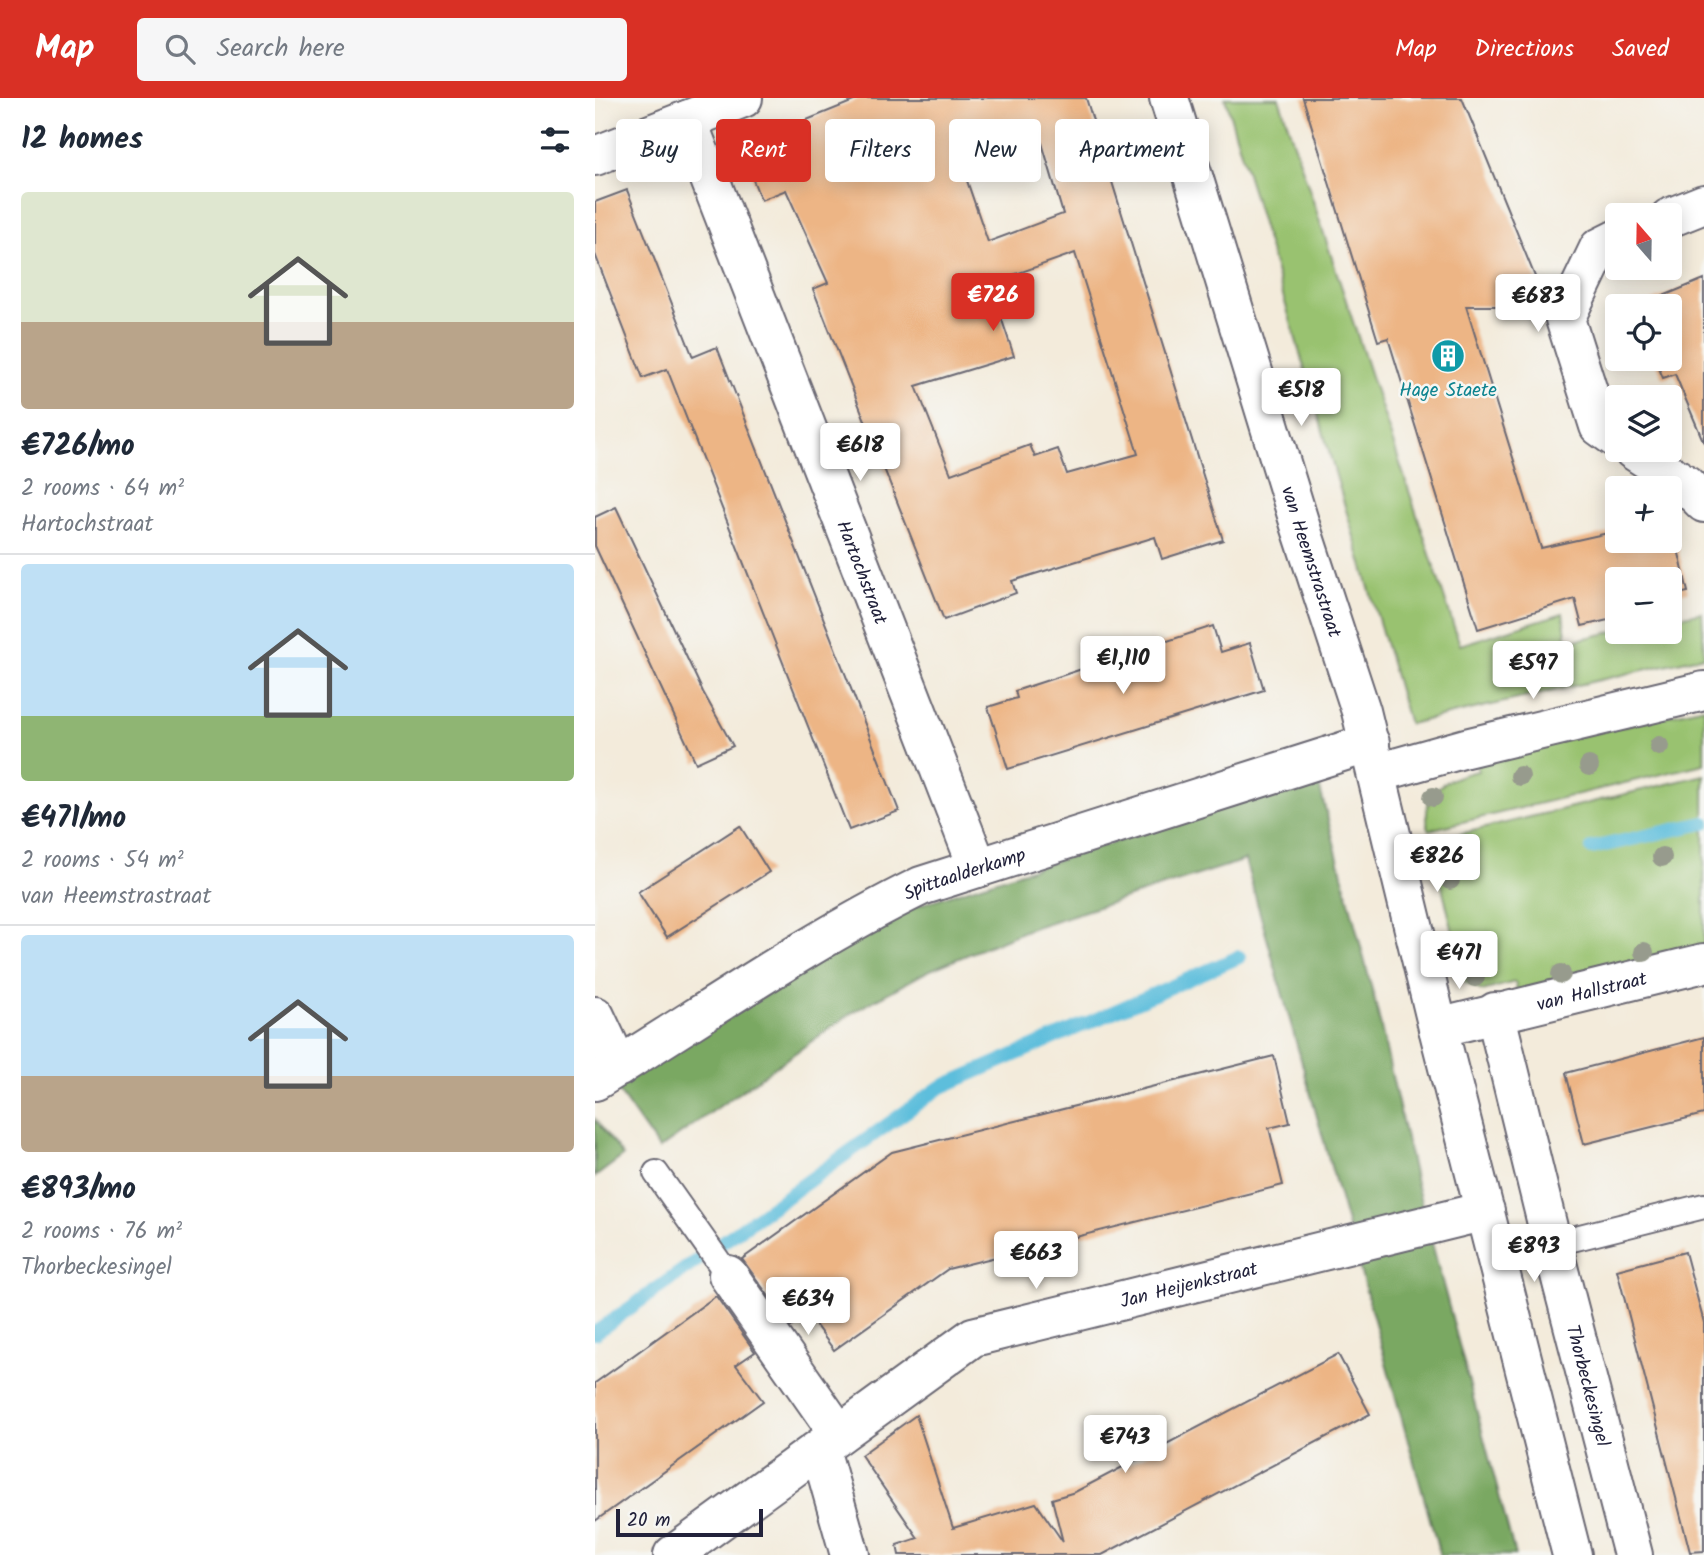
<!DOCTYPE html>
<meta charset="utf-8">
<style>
body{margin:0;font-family:Kalam,sans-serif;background:#f6f6f7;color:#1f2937;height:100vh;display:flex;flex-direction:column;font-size:26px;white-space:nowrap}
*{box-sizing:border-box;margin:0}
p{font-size:23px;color:#747a83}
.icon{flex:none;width:38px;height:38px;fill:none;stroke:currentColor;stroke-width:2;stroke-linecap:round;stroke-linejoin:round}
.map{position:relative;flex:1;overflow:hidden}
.sheet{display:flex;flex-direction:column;background:#fff;width:595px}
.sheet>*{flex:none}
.hud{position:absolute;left:21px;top:21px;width:665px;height:63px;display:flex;gap:14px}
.needle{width:46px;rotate:340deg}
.controls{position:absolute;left:1010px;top:105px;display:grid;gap:14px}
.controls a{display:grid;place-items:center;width:77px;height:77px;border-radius:7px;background:#fff;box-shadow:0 4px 18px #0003;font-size:35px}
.scale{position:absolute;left:21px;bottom:18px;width:147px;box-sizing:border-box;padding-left:7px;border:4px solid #22223b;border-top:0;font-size:19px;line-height:24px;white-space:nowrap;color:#22223b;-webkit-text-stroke:5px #f6f6f2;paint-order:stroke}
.price{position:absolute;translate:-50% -60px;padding:0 16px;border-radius:7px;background:#fff;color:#222;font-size:23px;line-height:46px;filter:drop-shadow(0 2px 4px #0008)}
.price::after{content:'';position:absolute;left:50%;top:42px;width:21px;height:16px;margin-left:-10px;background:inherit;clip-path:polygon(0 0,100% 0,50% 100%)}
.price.selected{background:#d93025;color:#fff}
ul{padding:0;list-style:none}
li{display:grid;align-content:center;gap:14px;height:371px;padding:0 21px}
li+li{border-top:2px solid #e0e1e3}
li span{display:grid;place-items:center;height:217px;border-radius:7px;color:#555}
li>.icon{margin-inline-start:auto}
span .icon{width:126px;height:126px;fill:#fffc;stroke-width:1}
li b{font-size:30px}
h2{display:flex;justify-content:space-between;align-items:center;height:84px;padding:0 21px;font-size:30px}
.tag{padding:0 24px;border-radius:7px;background:#fff;box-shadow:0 4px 18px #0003;font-size:24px;line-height:63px}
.tag.selected{background:#d93025;color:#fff}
header{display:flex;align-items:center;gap:42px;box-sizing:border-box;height:98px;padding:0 35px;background:#d93025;color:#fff}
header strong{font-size:33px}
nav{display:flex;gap:38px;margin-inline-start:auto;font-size:24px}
.search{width:490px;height:63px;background:#f6f6f7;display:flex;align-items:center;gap:18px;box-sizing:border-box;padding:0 24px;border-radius:7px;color:#747a83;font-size:26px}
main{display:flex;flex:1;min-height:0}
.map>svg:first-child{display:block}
.green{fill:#99c26f;stroke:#5e7255;stroke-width:2}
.forest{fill:#7aa862;stroke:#4e654e;stroke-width:2}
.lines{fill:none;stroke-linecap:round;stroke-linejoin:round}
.stream{stroke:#5dbedc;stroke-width:14}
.building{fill:#edb585;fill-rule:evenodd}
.service-casing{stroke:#6b6873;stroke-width:28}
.minor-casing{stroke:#6b6873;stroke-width:42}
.service{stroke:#fff;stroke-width:24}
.minor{stroke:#fff;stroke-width:38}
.tree{fill:#979b8d}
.labels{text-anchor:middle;stroke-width:5;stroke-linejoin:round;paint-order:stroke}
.culture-label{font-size:19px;fill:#0d838f;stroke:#f6f6f2}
.street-label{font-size:19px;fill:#22223b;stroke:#f6f6f2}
</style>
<header>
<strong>Map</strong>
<div class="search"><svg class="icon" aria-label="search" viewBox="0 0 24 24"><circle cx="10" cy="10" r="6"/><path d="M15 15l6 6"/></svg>Search here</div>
<nav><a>Map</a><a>Directions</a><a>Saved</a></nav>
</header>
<main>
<section class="sheet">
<h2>12 homes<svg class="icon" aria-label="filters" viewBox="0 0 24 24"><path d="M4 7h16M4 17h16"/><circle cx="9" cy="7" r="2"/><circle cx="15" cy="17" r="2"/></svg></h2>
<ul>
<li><span style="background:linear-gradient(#dfe7d0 60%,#b9a48a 0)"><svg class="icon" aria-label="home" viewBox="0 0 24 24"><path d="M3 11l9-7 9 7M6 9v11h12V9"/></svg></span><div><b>€726/mo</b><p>2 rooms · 64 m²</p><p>Hartochstraat</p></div></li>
<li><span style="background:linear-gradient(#bfe0f5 70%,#8fb573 0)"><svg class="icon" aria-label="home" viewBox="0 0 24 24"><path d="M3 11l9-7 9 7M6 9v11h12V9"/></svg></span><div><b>€471/mo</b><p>2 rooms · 54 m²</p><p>van Heemstrastraat</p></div></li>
<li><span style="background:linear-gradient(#bfe0f5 65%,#b9a48a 0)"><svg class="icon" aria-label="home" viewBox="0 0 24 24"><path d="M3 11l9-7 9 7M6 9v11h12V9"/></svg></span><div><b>€893/mo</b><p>2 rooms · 76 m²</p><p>Thorbeckesingel</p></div></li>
</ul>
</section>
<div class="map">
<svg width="1109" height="1457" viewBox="0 0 1109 1457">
<rect width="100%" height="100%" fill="#f6f6f2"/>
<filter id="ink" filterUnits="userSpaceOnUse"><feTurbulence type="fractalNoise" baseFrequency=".0143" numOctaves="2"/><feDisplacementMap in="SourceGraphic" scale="14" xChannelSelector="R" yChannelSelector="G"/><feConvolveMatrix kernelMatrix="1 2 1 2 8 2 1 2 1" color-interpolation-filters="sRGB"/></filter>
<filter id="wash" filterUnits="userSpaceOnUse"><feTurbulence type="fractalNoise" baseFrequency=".00686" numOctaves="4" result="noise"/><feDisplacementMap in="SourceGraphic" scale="28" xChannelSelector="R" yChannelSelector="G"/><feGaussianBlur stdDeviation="1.57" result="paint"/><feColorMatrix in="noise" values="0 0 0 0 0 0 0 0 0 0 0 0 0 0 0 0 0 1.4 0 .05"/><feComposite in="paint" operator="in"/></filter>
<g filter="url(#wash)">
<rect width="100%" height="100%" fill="#f3ebdb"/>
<path class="green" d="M630,0h54l181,547 103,-32 4,29 50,-11 52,1 1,-13 32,-7 2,44 -295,68z
M1109,609v57l-275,66c-10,-39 15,-52 49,-59l-2,-11z
M1109,677v172l-186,47 -3,-12 -33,9 -17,-9 -34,-141z"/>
<path class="forest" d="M722,679l59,228 40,178 99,372h-75l-195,-695 -216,69 -101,42 -75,41 -194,137 -43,-61 281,-176z
M0,1021l28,37 -28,21z"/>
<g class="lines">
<path class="stream" d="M997,750l112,-25
M0,1235l344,-245 300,-131"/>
</g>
<g id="blocks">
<path class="building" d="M266,0h225l137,442 -61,19 -7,-22 -143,44 4,12 -72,27 -131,-331 15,-6 -42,-93 -25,10 -21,-53zM447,45l21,71 -75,28 -24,-70zM480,155l63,201 -71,20 -9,-25 -23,8 -5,-12 -79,29 -35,-88 98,-30 -17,-51 10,-4 -8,-21z
M708,0h159l85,208h-81l75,242 76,-17v10h52v-22h2l17,73 -19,4v-17h-52v39l-35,8 -7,-27 -97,30 -90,-291 -10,3z
M32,92l66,167 24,-10 182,464 -50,19 -182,-461 -24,9 -48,-124v-52z
M1109,181v164l-29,-69 -12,4 -8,-19h14v-53h-30z
M21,409l87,185 30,54 -37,17 -101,-217v-29z
M618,528l8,26 29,-9 14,47 -256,79 -20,-62 29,-9 -2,-7z
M145,728l29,46 -102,65 -29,-45z
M1109,939v77l-120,30 -18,-71z
M679,958l16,67 -21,5 14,57 -335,84 -114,81 -26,-35 -17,12 -49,-68 150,-107z
M1090,1154l19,71v228l-14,1 -73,-282z
M121,1198l39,56 -19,13 27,36 -168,120v-138z
M743,1256l32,60 -268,141h-203l-2,-10 21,-7 -57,-83 55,-40 37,113 83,-25 27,39 -11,-43 23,-7z"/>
</g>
</g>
<g filter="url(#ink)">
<use href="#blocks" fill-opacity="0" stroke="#6b6873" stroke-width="2"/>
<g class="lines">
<g class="service-casing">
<path id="service" d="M61,1075l72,102
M957,1146l152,-38"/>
</g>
<g class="minor-casing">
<g id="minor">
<path id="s1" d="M574,0l131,427 61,186 77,317 134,527"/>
<path id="s2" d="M92,22l291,748"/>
<path d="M0,58l148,-58"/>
<path d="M1074,120l35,-14"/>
<path d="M1022,141l-18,9 -34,71 34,107 18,13"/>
<path d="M1038,352l52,34 19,19"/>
<path d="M782,675l89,-25 238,-57"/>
<path id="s3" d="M900,914l57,232 81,311"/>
<path d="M0,918l24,51"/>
<path id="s4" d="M843,930l266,-65"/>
<path id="s5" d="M0,983c108,-66 212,-139 326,-195l449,-143"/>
<path d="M133,1177l111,159"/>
<path d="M225,1351l30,106"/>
<path id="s6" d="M78,1457l300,-218 512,-126"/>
</g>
</g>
<use href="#service" class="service"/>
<use href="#minor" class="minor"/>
</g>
<g class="tree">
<circle cx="1064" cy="648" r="10"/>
<circle cx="994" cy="668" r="10"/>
<circle cx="925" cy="678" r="10"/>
<circle cx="838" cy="699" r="10"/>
<circle cx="1067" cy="759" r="10"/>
<circle cx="855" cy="782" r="10"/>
<circle cx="1049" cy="854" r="10"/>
<circle cx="966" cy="876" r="10"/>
<circle cx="880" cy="879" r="10"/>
</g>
</g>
<defs>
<g id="building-disc" transform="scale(1.75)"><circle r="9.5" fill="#0f9aa8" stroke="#f6f6f2"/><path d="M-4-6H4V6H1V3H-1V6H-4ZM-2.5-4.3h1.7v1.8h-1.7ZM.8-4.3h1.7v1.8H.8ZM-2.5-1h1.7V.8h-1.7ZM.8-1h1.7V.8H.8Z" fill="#fff"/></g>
</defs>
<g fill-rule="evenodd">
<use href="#building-disc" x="853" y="258"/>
</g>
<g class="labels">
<g class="culture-label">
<text x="853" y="298">Hage Staete</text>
</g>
<g class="street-label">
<text dy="7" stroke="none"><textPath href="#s1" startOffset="485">van Heemstrastraat</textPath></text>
<text dy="7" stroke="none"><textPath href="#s2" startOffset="485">Hartochstraat</textPath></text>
<text dy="7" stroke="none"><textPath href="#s5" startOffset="425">Spittaalderkamp</textPath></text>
<text dy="7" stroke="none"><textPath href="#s4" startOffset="158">van Hallstraat</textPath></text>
<text dy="7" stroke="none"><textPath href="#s6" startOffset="593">Jan Heijenkstraat</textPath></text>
<text dy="7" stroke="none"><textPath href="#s3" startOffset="385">Thorbeckesingel</textPath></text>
</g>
</g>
</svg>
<div class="controls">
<a><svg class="needle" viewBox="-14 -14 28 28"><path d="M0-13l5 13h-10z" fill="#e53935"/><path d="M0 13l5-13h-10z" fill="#747a83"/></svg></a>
<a><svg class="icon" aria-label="locate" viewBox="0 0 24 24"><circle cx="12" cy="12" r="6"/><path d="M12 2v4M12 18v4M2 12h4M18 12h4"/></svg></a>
<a><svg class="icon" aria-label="layers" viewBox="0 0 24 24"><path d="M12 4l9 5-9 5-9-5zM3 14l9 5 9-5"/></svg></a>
<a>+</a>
<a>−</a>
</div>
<div class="scale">20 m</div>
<b class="price selected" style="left:398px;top:235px">€726</b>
<b class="price" style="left:943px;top:236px">€683</b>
<b class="price" style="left:706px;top:330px">€518</b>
<b class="price" style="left:265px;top:385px">€618</b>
<b class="price" style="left:528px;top:598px">€1,110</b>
<b class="price" style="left:938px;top:603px">€597</b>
<b class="price" style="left:842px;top:796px">€826</b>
<b class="price" style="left:864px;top:893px">€471</b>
<b class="price" style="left:939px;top:1186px">€893</b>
<b class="price" style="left:441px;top:1193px">€663</b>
<b class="price" style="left:213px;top:1239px">€634</b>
<b class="price" style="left:530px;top:1377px">€743</b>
<div class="hud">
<a class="tag">Buy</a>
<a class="tag selected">Rent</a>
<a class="tag">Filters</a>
<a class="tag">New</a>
<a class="tag">Apartment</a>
</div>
</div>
</main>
